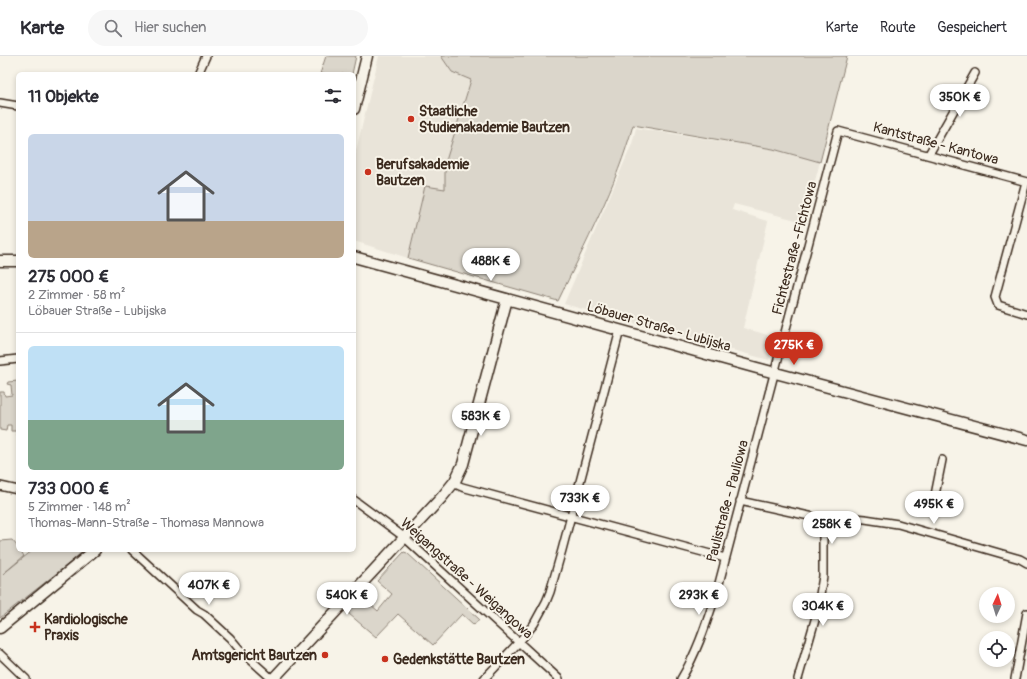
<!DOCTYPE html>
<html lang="de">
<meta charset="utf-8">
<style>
body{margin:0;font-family:Pangolin,sans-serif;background:#f7f7f7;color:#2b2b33;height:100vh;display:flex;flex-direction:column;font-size:15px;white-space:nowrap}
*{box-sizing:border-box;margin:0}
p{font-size:13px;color:#7c7c81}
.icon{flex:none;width:22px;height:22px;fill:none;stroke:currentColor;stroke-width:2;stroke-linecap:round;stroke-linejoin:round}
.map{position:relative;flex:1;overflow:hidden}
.side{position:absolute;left:16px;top:16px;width:340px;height:480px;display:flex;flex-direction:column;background:#fff;border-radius:6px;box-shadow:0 2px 6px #0003}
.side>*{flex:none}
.needle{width:26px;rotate:4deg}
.fabs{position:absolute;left:979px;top:531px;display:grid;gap:8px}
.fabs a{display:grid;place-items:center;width:36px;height:36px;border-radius:50%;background:#fff;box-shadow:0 2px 6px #0003;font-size:20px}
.price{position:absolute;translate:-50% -34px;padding:0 9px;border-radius:14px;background:#fff;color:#222;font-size:13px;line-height:26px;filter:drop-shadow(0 1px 2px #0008)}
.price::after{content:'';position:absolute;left:50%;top:24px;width:12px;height:9px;margin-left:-6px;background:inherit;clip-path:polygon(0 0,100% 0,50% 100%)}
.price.on{background:#c8321e;color:#fff}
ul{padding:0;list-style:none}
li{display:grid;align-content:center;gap:8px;height:212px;padding:0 12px}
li+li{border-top:1px solid #e1e1e2}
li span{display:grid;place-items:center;height:124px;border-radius:6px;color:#555}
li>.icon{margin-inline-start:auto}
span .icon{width:72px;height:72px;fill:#fffc;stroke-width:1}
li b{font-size:17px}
h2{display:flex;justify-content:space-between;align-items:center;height:48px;padding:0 12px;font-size:17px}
header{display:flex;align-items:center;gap:24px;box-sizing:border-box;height:56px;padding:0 20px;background:#fff;border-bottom:1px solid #e1e1e2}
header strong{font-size:19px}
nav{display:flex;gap:22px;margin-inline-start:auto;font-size:14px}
.search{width:280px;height:36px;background:#f7f7f7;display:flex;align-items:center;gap:10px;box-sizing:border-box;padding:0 14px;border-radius:22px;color:#7c7c81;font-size:15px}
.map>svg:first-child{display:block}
.built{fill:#e9e4d9}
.green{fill:#dbd6cb;stroke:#8b8074}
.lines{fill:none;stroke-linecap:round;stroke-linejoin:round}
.street-casing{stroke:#3b2a1e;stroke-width:10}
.secondary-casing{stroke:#3b2a1e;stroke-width:13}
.street{stroke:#f7f3e8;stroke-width:7}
.secondary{stroke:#f7f3e8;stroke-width:10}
.poi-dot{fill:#c8321e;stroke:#f7f3e8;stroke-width:1.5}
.labels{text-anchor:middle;stroke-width:4;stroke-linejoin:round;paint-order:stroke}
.poi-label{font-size:14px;font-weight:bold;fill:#3b2a1e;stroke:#f7f3e8;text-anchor:start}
.street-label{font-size:14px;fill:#3b2a1e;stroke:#f7f3e8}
</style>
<header>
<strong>Karte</strong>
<div class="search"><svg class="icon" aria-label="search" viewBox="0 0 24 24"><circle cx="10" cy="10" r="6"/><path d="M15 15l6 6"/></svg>Hier suchen</div>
<nav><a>Karte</a><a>Route</a><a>Gespeichert</a></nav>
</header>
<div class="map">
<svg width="1027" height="623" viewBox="0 0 1027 623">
<rect width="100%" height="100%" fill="#f7f3e8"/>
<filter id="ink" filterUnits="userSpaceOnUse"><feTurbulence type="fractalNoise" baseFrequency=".025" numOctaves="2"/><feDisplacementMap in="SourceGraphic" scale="8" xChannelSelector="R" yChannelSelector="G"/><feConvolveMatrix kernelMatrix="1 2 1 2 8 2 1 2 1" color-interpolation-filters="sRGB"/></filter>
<g filter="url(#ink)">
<path class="built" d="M379,0h62l11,16 19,7 -26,85v25l-20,-3 -17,72 -54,-17v-82z
M636,72l137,21 47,13 -16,60 -70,-18 -2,6 36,11 -25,107 32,9 -6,23 -205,-56 68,-160z"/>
<path class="green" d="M326,0h30l-4,18h-32z
M441,0h406l-27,106 -47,-13 -140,-24c-16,59 -48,120 -75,176l-150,-43 17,-72 20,3v-25l26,-84 -19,-8z
M18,325v56l-2,-6h-5v-6h-4l-1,6 -6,-1v-38h4l1,4 7,-1 -1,-10 -4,-1 1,-2z
M12,484l6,7v3h2l4,6 -21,18 30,-24h51l-13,12 -71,56v-77z
M404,496l3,1 72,66 -5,6 -12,-11 -29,31 -35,-31 -22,23 -27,-23 -1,-2 14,-15 16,14 14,-17 -15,-13z"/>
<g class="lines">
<g class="street-casing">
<path id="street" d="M198,18l8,-18
M0,47l18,3
M929,98l46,-81
M1026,126l-31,115 3,8 29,9
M0,305l18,-2
M453,427l9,4 263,71
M0,430l18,4
M935,439l7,-35
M354,444l50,37 13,12 142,130
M740,445l83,18 7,-3 35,3 33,5 122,35 7,4
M132,494l65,60 7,4 26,24 11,13 31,28
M0,598l26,25
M484,623l35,-37 15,-18 12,-22 4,-10 12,-42 58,-220
M681,623c17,-28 26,-58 36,-88l121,-460 189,51
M798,623l19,-66 6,-37v-57
M1015,623l12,-66"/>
</g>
<g class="secondary-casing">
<path id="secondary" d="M354,53l13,-53
M354,201l403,111 270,72
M0,205h18
M0,572l95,-78
M273,623l169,-182 13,-16 8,-17 44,-165"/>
</g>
<use href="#street" class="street"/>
<use href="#secondary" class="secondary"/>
</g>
</g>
<g class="poi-dot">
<circle cx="411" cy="63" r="4"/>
<circle cx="368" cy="116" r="4"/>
<path d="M33 565h4v4h4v4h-4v4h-4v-4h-4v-4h4z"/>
<circle cx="325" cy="599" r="4"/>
<circle cx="385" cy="603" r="4"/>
</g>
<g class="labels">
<g class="poi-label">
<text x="419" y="60">Staatliche<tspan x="419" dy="16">Studienakademie Bautzen</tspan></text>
<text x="376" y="113">Berufsakademie<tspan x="376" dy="16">Bautzen</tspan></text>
<text x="44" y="568">Kardiologische<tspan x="44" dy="16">Praxis</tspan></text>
<text x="317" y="604" text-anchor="end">Amtsgericht Bautzen</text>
<text x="393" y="608">Gedenkstätte Bautzen</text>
</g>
<g class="street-label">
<text transform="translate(936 87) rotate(15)" y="5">Kantstraße - Kantowa</text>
<text transform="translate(794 192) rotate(-75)" y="5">Fichtestraße -Fichtowa</text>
<text transform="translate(659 270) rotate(16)" y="5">Löbauer Straße - Lubijska</text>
<text transform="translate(727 445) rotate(-75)" y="5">Paulistraße - Pauliowa</text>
<text transform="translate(467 522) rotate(42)" y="5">Weigangstraße - Weigangowa</text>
</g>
</g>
</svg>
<div class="fabs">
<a><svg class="needle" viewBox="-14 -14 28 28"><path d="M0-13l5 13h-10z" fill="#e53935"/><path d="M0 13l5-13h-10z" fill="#7c7c81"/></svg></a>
<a><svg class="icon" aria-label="locate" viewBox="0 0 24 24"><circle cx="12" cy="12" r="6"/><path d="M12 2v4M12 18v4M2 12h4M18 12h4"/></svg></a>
</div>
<b class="price" style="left:960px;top:62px">350K €</b>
<b class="price" style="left:491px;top:226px">488K €</b>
<b class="price on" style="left:794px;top:310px">275K €</b>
<b class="price" style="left:481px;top:381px">583K €</b>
<b class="price" style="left:580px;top:463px">733K €</b>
<b class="price" style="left:934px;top:469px">495K €</b>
<b class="price" style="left:832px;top:489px">258K €</b>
<b class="price" style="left:209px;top:550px">407K €</b>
<b class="price" style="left:347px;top:560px">540K €</b>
<b class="price" style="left:699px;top:560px">293K €</b>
<b class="price" style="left:823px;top:571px">304K €</b>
<section class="side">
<h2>11 Objekte<svg class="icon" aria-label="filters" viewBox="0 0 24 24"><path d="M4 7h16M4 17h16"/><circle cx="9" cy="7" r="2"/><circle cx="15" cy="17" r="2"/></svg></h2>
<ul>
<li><span style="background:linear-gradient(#c9d6e8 70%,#b9a48a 0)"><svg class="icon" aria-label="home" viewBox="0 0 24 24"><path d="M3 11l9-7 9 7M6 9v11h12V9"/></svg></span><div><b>275 000 €</b><p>2 Zimmer · 58 m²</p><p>Löbauer Straße - Lubijska</p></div></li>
<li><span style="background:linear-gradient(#bfe0f5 60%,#7fa58c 0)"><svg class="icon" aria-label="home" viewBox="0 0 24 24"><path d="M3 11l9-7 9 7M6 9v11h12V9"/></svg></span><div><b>733 000 €</b><p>5 Zimmer · 148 m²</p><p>Thomas-Mann-Straße - Thomasa Mannowa</p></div></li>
</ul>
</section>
</div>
